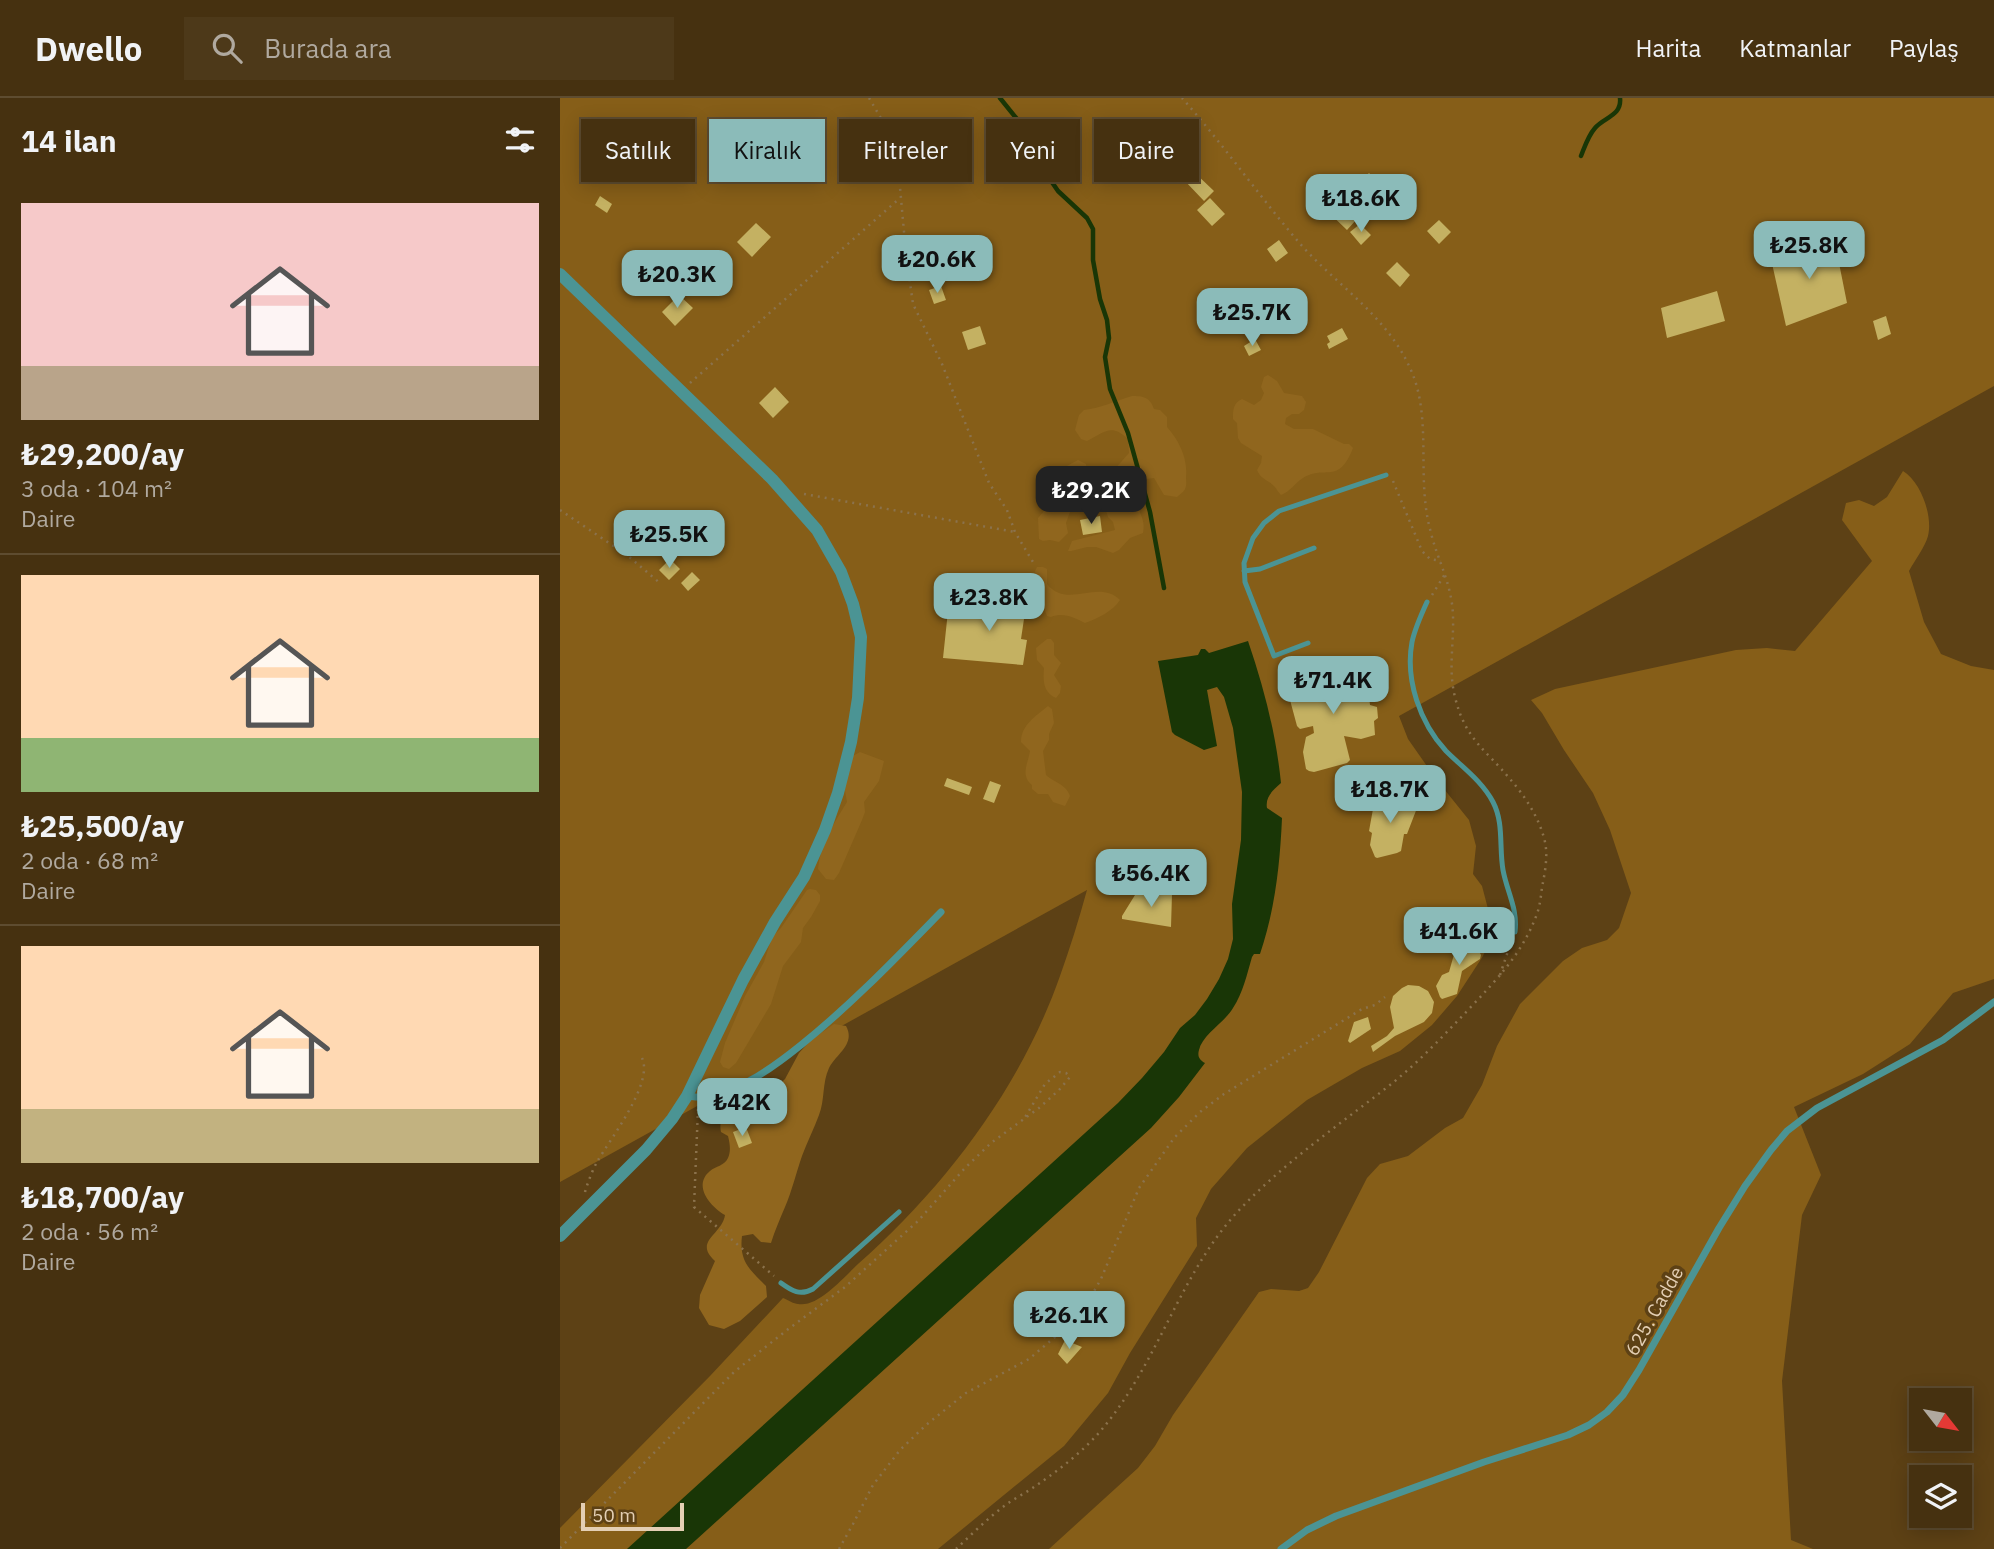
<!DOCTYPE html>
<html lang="tr">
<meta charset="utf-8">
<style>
body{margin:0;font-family:"IBM Plex Sans",sans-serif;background:#4d3919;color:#f1f3f6;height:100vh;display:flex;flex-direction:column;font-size:26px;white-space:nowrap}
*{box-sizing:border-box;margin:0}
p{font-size:23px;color:#b0a99f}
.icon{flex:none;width:38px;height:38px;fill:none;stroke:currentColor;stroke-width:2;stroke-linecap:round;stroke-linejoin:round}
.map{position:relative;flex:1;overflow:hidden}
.side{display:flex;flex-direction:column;background:#463110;width:560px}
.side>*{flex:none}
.banner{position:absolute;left:21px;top:21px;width:665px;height:63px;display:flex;gap:14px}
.needle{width:46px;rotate:121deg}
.controls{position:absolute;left:1349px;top:1290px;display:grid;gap:14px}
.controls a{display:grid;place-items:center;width:63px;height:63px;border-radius:0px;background:#463110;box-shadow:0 4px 18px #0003,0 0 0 2px #5e4c30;font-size:35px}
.scale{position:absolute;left:21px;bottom:18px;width:103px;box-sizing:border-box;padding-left:7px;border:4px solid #e4cfb4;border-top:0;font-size:19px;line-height:24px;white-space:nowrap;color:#e4cfb4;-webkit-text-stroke:5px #5d4115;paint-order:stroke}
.price{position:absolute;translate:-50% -60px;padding:0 16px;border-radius:14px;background:#8bbbb9;color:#111;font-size:23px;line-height:46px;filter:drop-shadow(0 2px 4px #0008)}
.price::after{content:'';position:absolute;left:50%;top:42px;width:21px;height:16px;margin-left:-10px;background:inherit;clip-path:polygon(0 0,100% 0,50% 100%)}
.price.current{background:#222;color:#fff}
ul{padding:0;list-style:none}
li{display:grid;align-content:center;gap:14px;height:371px;padding:0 21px}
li+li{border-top:2px solid #5e4c30}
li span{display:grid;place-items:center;height:217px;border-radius:0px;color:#555}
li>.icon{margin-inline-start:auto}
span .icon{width:126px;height:126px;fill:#fffc;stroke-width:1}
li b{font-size:30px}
h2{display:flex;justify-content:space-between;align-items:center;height:84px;padding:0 21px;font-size:30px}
.tag{padding:0 24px;border-radius:0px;background:#463110;box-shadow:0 4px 18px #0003,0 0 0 2px #5e4c30;font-size:24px;line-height:63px}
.tag.current{background:#8bbbb9;color:#111}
header{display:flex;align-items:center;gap:42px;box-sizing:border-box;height:98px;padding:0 35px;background:#463110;border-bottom:2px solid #5e4c30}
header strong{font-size:33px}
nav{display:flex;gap:38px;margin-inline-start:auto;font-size:24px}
.search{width:490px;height:63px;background:#4d3919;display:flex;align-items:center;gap:18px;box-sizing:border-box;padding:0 24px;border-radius:0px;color:#b0a99f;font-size:26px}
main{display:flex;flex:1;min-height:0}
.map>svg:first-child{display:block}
.green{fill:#865e18}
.forest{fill:#90661e}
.water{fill:#193606}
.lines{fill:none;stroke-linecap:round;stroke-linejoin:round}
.stream{stroke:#193606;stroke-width:4.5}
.building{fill:#c4b162}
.path{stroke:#8b724c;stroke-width:2.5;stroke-dasharray:2 5;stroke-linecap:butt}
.service{stroke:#4b9494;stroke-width:5}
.minor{stroke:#4b9494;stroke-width:7}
.tertiary{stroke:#4b9494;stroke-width:12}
.labels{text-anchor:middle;stroke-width:7;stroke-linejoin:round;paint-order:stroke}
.street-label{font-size:19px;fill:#e4cfb4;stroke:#5d4115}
</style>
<header>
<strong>Dwello</strong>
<div class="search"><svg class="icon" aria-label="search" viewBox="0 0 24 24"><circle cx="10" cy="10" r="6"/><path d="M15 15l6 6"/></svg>Burada ara</div>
<nav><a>Harita</a><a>Katmanlar</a><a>Paylaş</a></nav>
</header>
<main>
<section class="side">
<h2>14 ilan<svg class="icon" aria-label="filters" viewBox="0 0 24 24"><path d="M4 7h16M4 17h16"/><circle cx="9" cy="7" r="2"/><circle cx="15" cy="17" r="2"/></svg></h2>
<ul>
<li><span style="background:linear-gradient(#f6c9c9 75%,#b9a48a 0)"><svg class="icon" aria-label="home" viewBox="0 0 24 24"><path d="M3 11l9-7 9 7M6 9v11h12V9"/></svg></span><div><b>₺29,200/ay</b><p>3 oda · 104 m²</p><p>Daire</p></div></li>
<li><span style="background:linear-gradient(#ffd9b3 75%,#8fb573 0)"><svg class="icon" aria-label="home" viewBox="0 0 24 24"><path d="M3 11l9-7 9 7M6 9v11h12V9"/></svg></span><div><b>₺25,500/ay</b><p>2 oda · 68 m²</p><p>Daire</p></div></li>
<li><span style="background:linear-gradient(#ffd9b3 75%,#c2b280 0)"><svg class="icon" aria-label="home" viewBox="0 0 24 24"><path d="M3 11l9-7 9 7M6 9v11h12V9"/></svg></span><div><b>₺18,700/ay</b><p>2 oda · 56 m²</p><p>Daire</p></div></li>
</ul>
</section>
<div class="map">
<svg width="1434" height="1451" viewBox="0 0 1434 1451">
<rect width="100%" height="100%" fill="#5d4115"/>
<path class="green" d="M0,0h1434v288l-595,330 9,23 28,40 33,41 7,26 -3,28 9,12 10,38 -2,16 -7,16 -26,40 -25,29 -32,26 -38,17 -55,32 -60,48 -36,41 -15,29 1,28 -67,107 -22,40 -44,53 -126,103h-378v-21l150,-152 73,-78c5,2 11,6 15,6 20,4 46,-27 60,-40 87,-77 163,-177 202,-288 10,-28 19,-57 27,-86l-527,292z
M1343,373c18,11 30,45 25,65 -3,11 -13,24 -19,35l15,51 17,32 30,12 23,4v309l-41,14 -43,51 -47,30 -69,33 27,68 -19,40 -20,166 9,159 22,9h-764l89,-81 17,-22 18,-31 86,-123 12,-3 28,2 9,-3 11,-16 48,-94 13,-14 28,-8 37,-28 18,-10 19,-33 15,-39 23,-42 43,-43 19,-13 25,-8 12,-12 12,-35 -21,-63 -17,-37 -29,-43 -22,-37 -11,-13 24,-11 181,-39 31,-2 28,3 77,-90 -30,-41 4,-17 13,-3 15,6 13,-9z"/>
<path class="forest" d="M708,277l9,6 7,12 18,3 4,6 -2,8 -5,4h-7l-6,4 -1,6 9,5h19l31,15h5l4,4c-15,38 -27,16 -50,30 -8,5 -13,14 -22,17 -2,-2 -4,-5 -6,-8 -6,-7 -14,-7 -18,-17l4,-7 1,-7 -21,-13 -3,-5 -1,-15 -4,-4c0,-9 0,-16 9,-20l12,6 7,-5 3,-7 -3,-6 3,-10z
M572,298c11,0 18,1 22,13l6,1 7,7v10c12,13 21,32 19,50 0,4 1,8 -1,12 -1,3 -5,5 -8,8l-13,-2 -10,-17 -8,1c-5,10 -10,19 -7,30 3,10 6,13 4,24l-13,5 -11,12 -6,3 -17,-6h-9l-16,4h-3l4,-10 43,-11 -2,-8 -5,-5 -8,-27 5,-10 24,-27 -1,-14c-17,-16 -23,-7 -41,2l-6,-2 -6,-9 4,-15 5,-5c17,-2 31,-9 48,-14z
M518,362l8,4 1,5 -1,5 -18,5 -7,-2 -3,6 3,4 -5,8h-2c-7,-11 -7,-31 11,-28z
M500,403l11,8 -5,14 2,10 -9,9 -9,-2 -7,1 -4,-2 -1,-21 12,-14z
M477,469h6l4,2v15c21,26 51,-6 73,16 -7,11 -23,19 -35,23 -11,-5 -21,-11 -34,-6l-4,-1c-5,-14 -10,-30 -12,-45z
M487,541h4l3,4v12l7,8 -7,12 7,11 -1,7 -4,5c-13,-6 -13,-17 -12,-30l-7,-8 -1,-12z
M488,608l4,3 2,14 -5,11v6l-6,11 3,24c9,8 20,9 24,21l-5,10 -12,-4 -5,-8h-10l-6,-5v-4c-12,-10 -4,-21 -2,-34l-9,-9c0,-17 15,-26 27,-36z
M300,654l24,9 -5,20 -15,21 1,10 -3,8 -23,53 -5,7 -8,-1 -8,-10c2,-24 16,-46 29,-67l-3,-17 7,-28z
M250,791l6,1 4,5v6l-9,16 -8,11 -2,14 -18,24 -12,38 -35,59 -7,6 -6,-2 -3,-5 5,-19 20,-47 19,-34 8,-25 9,-9 26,-38z
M274,926l12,2c10,18 -10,28 -17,42 -7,15 -4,32 -10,47 -5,14 -12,27 -17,41 -6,17 -10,35 -17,51 -5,12 -10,23 -14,36l-10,-1 -8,-8 -11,2c-3,25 7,33 24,50l1,11 -27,24 -16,8 -15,-4 -10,-17 1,-13 15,-34c-22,-20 7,-26 10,-46 -14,-8 -33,-29 -15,-44 6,-5 14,-5 18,-13 3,-7 2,-14 0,-22l-7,-4c-3,-13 5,-23 16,-31l12,6 15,-8 21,-20 14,-26 12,-13z"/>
<path class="water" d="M688,543c16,47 28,93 33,142 -8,7 -16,14 -14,25l15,10c-2,46 -7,92 -22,136h-6l-2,3c-5,17 -9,36 -19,51 -8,14 -31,27 -34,42 -2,7 1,10 6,13l-26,34 -28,31 -465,421h-59l491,-446 24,-25 22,-26 16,-24 15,-13 12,-16 12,-20 9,-20 5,-20 -1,-35 9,-64 1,-48 -9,-64 -9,-31 -7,-10 -10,3 10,56 -13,4 -29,-15 -3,-3 -14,-71 40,-6 3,-6h4l4,4z"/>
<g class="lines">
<path class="stream" d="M440,0l17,21 15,25 13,28 13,19 29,27 6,11v31l7,39 7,21 2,18 -4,19 5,32 18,44 22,79 14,76
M1021,58c4,-10 7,-20 14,-28 9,-11 27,-12 25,-30"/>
</g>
<path class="building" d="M38,27l10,6 -11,19 -10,-5z
M633,73l21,20 -10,10 -20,-21z
M809,75l12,12 -10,10 -12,-12z
M837,96l9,12 -10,10 -10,-13z
M40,98l12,8 -5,9 -12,-8z
M771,98l25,24 -9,10 -25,-24z
M650,100l15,16 -13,12 -15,-16z
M879,122l12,12 -12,12 -12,-13z
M196,125l15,14 -19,20 -15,-15z
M800,126l11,11 -10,10 -11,-13z
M1274,140l13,65 -61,23 -15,-67z
M719,142l9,13 -12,9 -9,-13z
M837,164l13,13 -10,12 -14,-14z
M381,188l5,14 -12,4 -5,-14z
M681,190l9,18 -25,12 -8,-19z
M1157,193l8,30 -58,17 -6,-30z
M119,197l14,13 -18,18 -13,-14z
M1326,218l5,18 -13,6 -5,-19z
M420,228l6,18 -18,6 -6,-18z
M782,230l6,11 -19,10 -2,-5 3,-2 -3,-6z
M695,241l6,11 -12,6 -5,-10z
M215,289l14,15 -16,16 -14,-15z
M535,380l6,30 -20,4 -6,-31z
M540,418l2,16 -19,3 -3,-15z
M110,461l10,10 -11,11 -10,-10z
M132,474l8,8 -12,11 -7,-8z
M449,482l15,1 -4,38h4l-3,20 6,1 -4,25 -80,-7 5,-47 57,6z
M806,572l14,16 -1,7 -10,4 1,8 7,2 1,11 -4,3 1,14 -14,4 -17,-3 6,24 -3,3 -33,9 -5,-1 -3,-2 -3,-17 3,-15 8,-4 -1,-7 -13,3 -3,-3 -11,-41 2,-4 23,-6 3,3 8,19 10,-3 -6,-8 2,-4z
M387,680l25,9 -3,8 -25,-9z
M430,683l11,4 -7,18 -11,-4z
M822,696l15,2 2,3 -2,3 17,3 3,3 -10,26h-3l-3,17 -4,2 -20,5 -2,-1 -5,-12 2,-12 -3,-2 4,-22h2l3,-10 3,-1z
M609,794l3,2 -1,33 -49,-8v-3l13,-21z
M906,835h4l11,22 -1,4 -18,12 -5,23 -15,5 -2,-2 -4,-11 6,-11 7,-3 6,-21z
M848,887l11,1 9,5 6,11 -2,11 -8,9 -29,14 -22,16 -2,-6 16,-10 7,-8 -4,-21 3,-11 9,-8z
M808,919l3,12 -21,14 -2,-2 6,-19z
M218,1007l2,17 -15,1 -2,-17z
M186,1029l6,16 -13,5 -6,-16z
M505,1242l17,7 -15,17 -9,-10z"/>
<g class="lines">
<path class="path" d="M309,0l22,37 6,19 9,100 7,50 29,60 47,119 18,27 8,22 18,30
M130,285l210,-185
M833,383l29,70 8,8 11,2
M244,396l211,38
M0,412l67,45 34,29
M872,497l13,-21
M940,877l11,-33
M138,1011l-4,98 80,69
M25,1094c3,-10 7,-21 12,-30 13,-23 57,-79 45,-104
M0,1450l174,-176 53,-42 58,-43 73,-66 47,-53 26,-25 48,-35 20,-18 11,-13 -4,-4 -6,-1 -15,12 -21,35
M279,1451l14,-25 20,-39 27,-35 26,-25 40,-32 63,-34 39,-33 18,-21 15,-26 38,-91 35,-50 26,-26 24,-18 138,-85 13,-4 10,-8
M396,1451c15,-14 31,-30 47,-42 10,-8 21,-13 31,-20 25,-17 50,-36 69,-59 57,-68 78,-159 140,-222 45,-46 97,-82 147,-121 29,-23 54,-50 79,-76 29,-31 53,-55 68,-95 3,-9 4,-18 5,-27 3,-14 6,-31 3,-45 -5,-23 -20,-46 -35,-63 -25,-30 -45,-40 -55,-82 -7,-27 -1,-53 -2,-81 -1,-33 -16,-56 -23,-87 -14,-53 3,-112 -20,-161 -24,-54 -77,-85 -114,-129 -39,-46 -74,-96 -114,-141"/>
<path class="service" d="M684,473l16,-2 54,-21
M867,504c-6,13 -12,26 -15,40 -7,38 8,81 34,109 16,16 36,30 47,51 11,21 6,45 10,68 4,22 15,39 12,62
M748,545l-34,13 -29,-74 -1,-19 9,-25 11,-15 15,-12 107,-36
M221,1185c11,8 19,13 32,6l86,-77"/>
<path class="minor" d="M127,998c7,1 14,2 21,1 34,-7 67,-31 93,-52 51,-41 95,-87 140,-133
M721,1451l26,-19 29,-14 148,-54 84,-27 21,-10 18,-13 16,-17 16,-25 80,-142 26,-42 26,-36 16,-19 30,-23 126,-68 51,-38"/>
<path class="tertiary" d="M0,176l212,205 45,51 24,42 12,32 8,33 -3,61 -7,44 -13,51 -13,37 -21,47 -29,45 -32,58 -56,116 -15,23 -26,31 -86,86"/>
</g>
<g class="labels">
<g class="street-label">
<text transform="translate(1094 1213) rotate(-61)" y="7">625. Cadde</text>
</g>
</g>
</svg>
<div class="controls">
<a><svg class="needle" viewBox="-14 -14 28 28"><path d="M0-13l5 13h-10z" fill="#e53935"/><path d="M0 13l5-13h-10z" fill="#b0a99f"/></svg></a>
<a><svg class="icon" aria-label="layers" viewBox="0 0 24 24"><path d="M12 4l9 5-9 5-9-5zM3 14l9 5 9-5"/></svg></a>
</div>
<div class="scale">50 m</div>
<b class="price" style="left:801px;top:136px">₺18.6K</b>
<b class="price" style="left:1249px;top:183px">₺25.8K</b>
<b class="price" style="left:377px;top:197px">₺20.6K</b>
<b class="price" style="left:117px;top:212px">₺20.3K</b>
<b class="price" style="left:692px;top:250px">₺25.7K</b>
<b class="price current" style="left:531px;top:428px">₺29.2K</b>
<b class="price" style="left:109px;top:472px">₺25.5K</b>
<b class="price" style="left:429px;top:535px">₺23.8K</b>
<b class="price" style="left:773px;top:618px">₺71.4K</b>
<b class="price" style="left:830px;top:727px">₺18.7K</b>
<b class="price" style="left:591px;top:811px">₺56.4K</b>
<b class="price" style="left:899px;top:869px">₺41.6K</b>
<b class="price" style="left:182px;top:1040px">₺42K</b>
<b class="price" style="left:509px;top:1253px">₺26.1K</b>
<div class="banner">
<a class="tag">Satılık</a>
<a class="tag current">Kiralık</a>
<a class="tag">Filtreler</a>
<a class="tag">Yeni</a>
<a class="tag">Daire</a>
</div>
</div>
</main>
